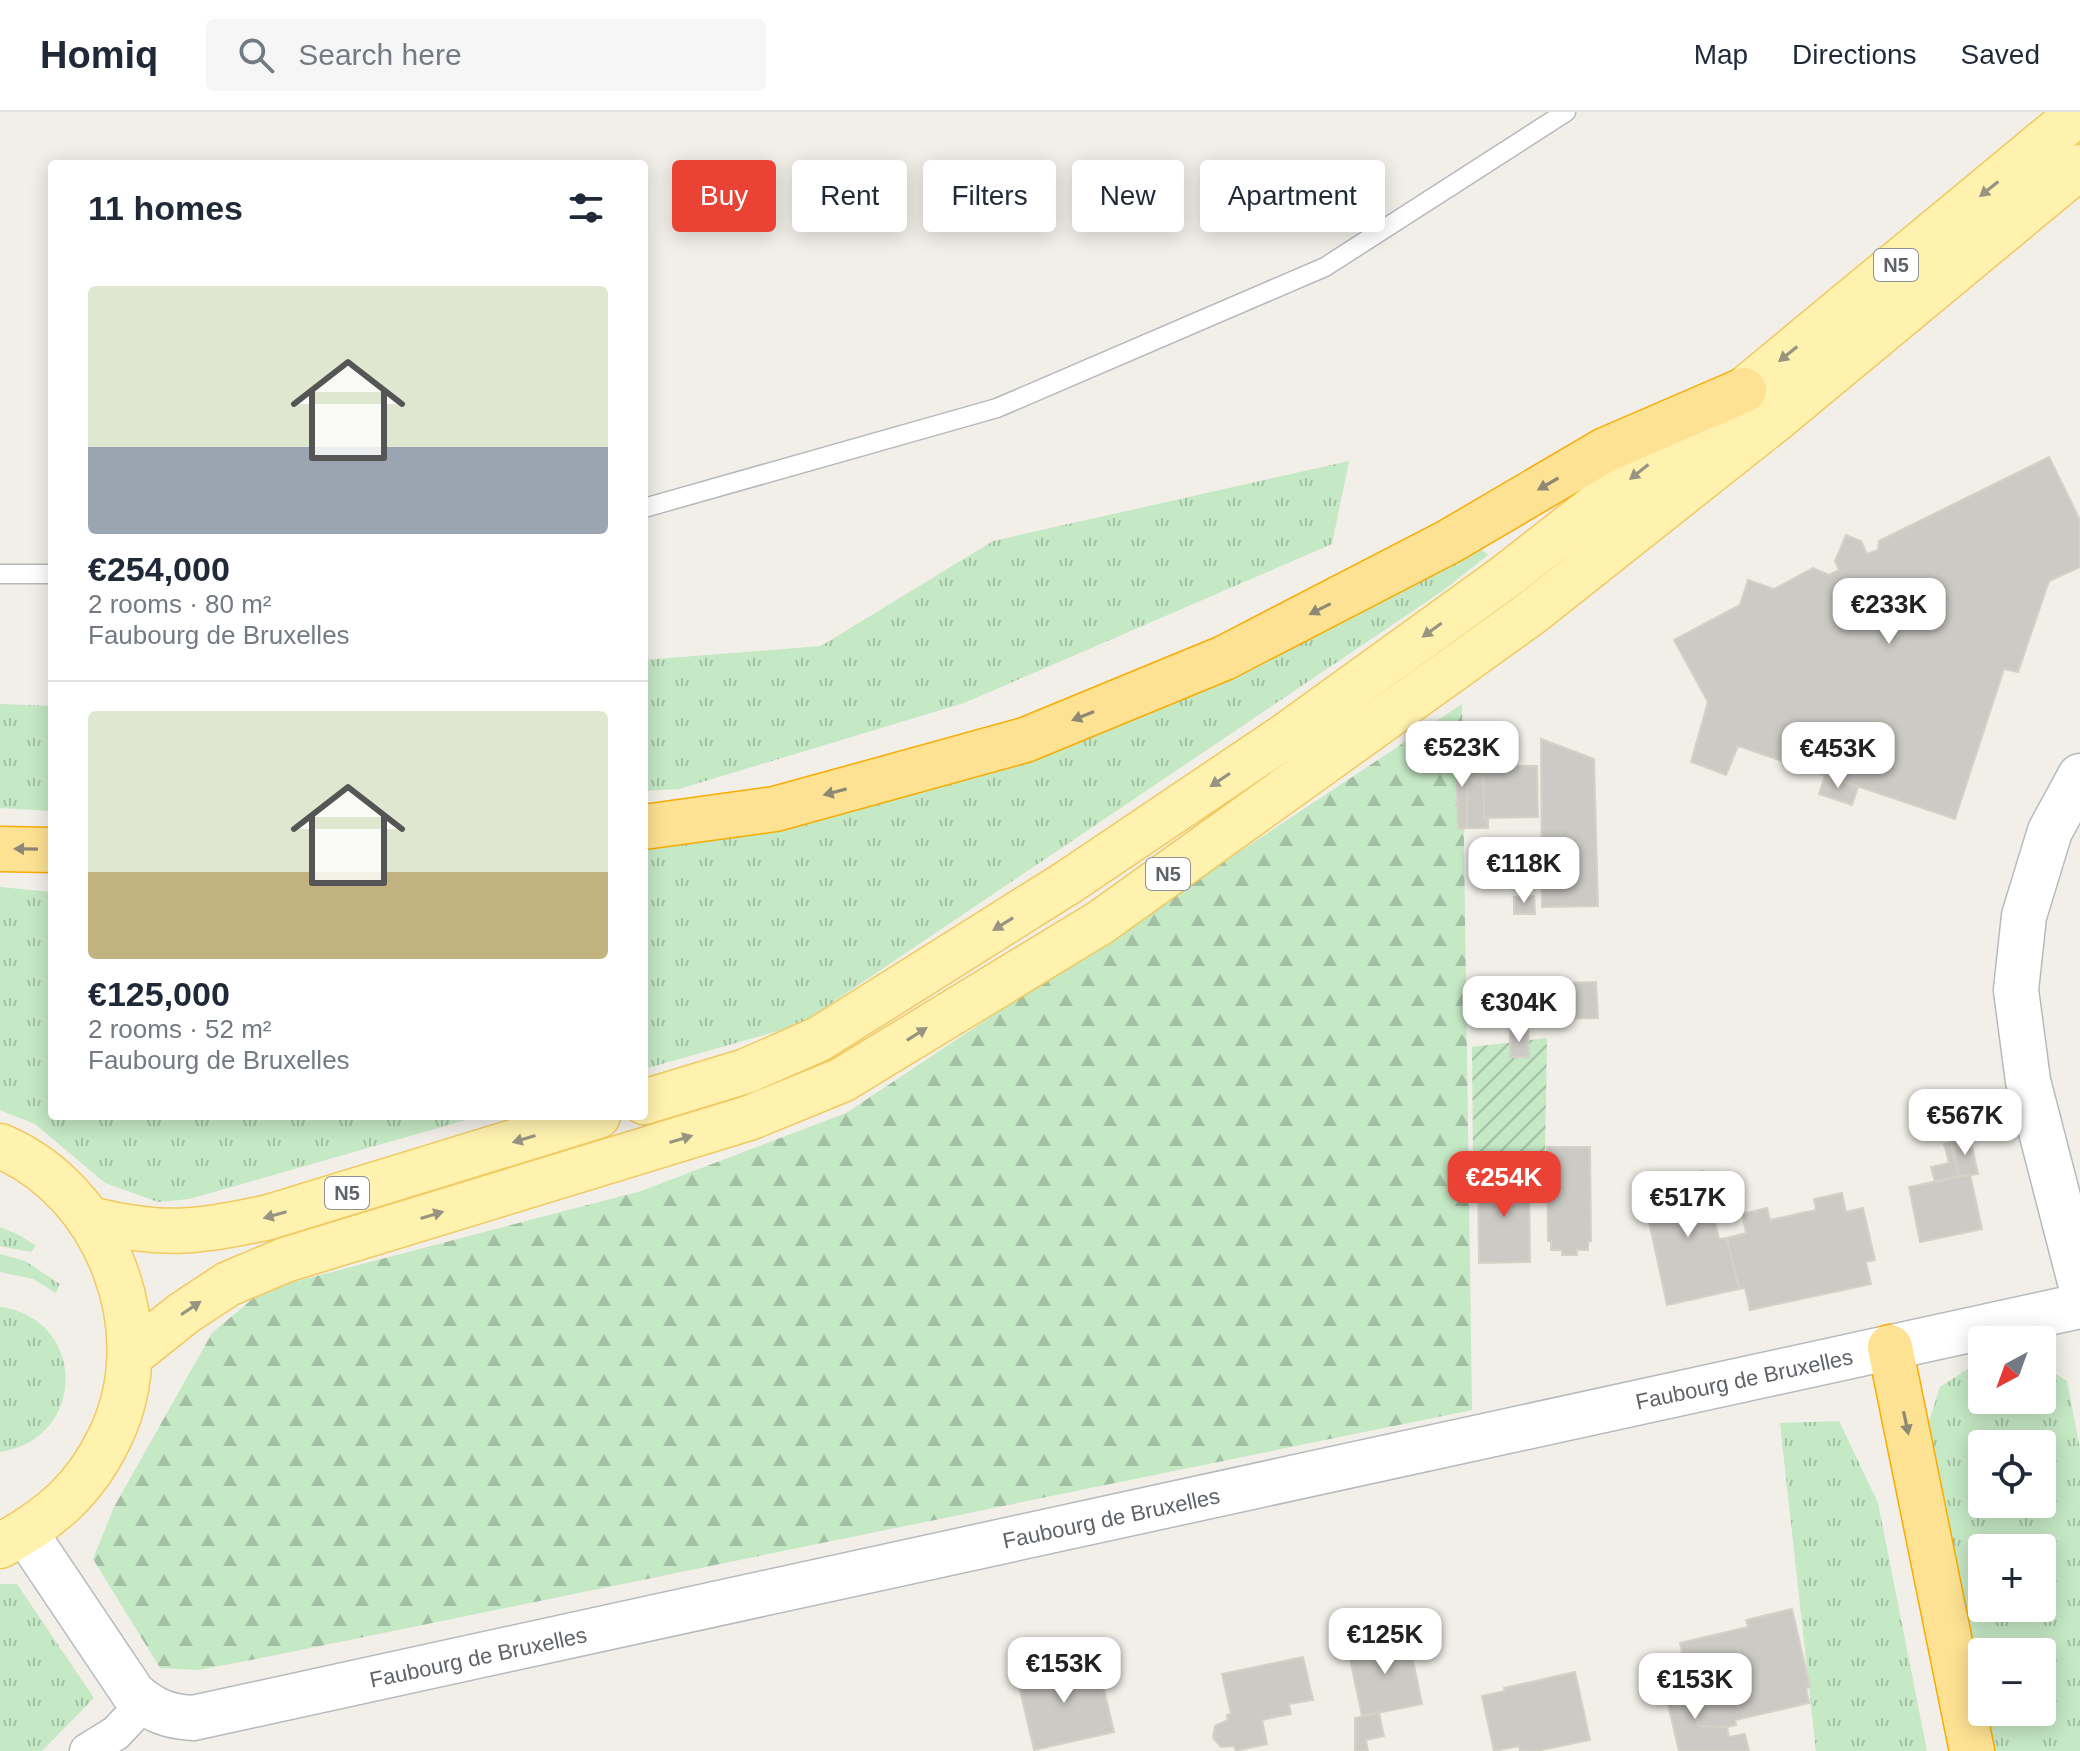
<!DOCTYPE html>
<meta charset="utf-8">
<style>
body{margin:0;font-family:Arial,sans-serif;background:#f6f6f7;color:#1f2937;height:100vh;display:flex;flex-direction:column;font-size:30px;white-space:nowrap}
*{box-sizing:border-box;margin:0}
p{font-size:26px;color:#747a83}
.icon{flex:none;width:44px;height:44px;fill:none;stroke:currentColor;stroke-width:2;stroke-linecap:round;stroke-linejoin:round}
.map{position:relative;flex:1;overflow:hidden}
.side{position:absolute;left:48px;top:48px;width:600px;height:960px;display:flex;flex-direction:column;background:#fff;border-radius:8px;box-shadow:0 4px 20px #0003}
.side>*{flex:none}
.guide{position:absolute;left:672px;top:48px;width:760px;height:72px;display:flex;gap:16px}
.needle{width:52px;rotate:221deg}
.controls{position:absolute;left:1968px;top:1214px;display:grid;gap:16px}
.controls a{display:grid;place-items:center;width:88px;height:88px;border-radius:8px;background:#fff;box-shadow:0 4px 20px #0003;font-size:40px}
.price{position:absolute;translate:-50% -68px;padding:0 18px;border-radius:16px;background:#fff;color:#222;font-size:26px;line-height:52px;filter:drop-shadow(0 2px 4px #0008)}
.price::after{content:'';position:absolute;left:50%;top:48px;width:24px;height:18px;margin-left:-12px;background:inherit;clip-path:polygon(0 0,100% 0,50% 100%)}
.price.on{background:#ea4335;color:#fff}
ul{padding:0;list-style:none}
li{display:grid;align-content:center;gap:16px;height:424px;padding:0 40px}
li+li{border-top:2px solid #e0e1e3}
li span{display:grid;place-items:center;height:248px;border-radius:8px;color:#555}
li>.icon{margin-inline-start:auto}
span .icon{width:144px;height:144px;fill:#fffc;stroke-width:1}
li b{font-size:34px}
h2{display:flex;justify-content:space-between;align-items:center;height:96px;padding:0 40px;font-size:34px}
.chip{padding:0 28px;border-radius:8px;background:#fff;box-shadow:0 4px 20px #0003;font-size:28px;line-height:72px}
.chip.on{background:#ea4335;color:#fff}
header{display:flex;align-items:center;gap:48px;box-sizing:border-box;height:112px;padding:0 40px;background:#fff;border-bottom:2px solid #e0e1e3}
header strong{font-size:38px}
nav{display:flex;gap:44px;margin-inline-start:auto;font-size:28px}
.search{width:560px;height:72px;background:#f6f6f7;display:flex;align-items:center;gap:20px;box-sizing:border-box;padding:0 28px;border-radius:8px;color:#747a83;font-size:30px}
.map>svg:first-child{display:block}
.grass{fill:url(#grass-tufts);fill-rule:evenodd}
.forest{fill:url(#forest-firs)}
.garden{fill:url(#garden-furrows)}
.building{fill:#cccac5;stroke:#d6d1c6;stroke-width:2}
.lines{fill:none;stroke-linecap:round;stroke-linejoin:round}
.lane-casing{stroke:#b5b8bc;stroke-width:21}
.street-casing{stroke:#b5b8bc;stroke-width:37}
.secondary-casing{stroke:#b6babf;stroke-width:47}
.primary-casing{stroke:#f2c960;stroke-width:47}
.highway-casing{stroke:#f9ab00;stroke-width:47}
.lane{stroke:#fff;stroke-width:18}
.street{stroke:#fff;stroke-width:34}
.secondary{stroke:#fff;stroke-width:44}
.primary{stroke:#fff2af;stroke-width:44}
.highway{stroke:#fde293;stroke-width:44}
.oneway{fill:#979581}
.oneway2{fill:#8e8975}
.labels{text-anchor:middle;stroke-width:6;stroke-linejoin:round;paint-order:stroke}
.shield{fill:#fff;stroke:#8f9295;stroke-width:2}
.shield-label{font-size:20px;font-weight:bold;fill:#5f6368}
.street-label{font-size:22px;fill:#5f6368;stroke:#fff}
</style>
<header>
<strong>Homiq</strong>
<div class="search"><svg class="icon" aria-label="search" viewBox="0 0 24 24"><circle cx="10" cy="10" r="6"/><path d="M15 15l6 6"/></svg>Search here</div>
<nav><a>Map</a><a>Directions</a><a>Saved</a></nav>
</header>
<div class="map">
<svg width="2080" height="1639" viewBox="0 0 2080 1639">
<defs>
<pattern id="grass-tufts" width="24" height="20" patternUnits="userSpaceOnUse" patternTransform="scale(2)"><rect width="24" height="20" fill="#c5e8c5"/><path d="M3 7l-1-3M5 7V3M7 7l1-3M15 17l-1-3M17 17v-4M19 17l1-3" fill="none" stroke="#a3c0a4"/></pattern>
<pattern id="forest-firs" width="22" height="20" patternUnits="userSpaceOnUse" patternTransform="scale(2)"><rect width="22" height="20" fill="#c5e8c5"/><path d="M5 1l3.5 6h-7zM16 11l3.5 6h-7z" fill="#a3c0a4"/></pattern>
<pattern id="garden-furrows" width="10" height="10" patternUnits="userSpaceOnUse" patternTransform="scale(2)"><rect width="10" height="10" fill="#c5e8c5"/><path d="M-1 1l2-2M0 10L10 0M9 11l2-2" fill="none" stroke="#a3c0a4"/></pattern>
</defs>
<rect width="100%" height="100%" fill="#f1efe8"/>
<path class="grass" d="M1349,349l-17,83 -368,159 -285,86 -35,2v-131l177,-14 172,-105z
M1475,432l13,11 -44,35 -645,435 -155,44v-222l176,-29z
M0,592l52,2v105l-52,-3z
M0,775l52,5v224h428l-291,83 -31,3 -53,-19 -70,-59 -35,-14z
M0,1115l21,9 15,10 -5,6 -31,-6z
M0,1142l25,7 35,23 -4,9 -23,-14 -33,-7z
M0,1195c87,11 88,132 0,145z
M1982,1252v36h60v-35l25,16 13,68v302h-89l-7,-39h58v-60h-60v52l-55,-277 13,-40 34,-22zM1982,1332h60v60h-60zM1982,1436h60v60h-60z
M1839,1309l39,82 49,248h-111l-36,-328z
M0,1472h17l77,114 -52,53h-42z"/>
<path class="forest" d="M1462,592l10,706 -1221,250 -53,10 -38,-2 -67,-109 21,-52 98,-174 51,-43 378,-99 205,-78z"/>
<path class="garden" d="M1547,926l-2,119 -72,1 -1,-111z"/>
<path class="building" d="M2049,345l31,63v47l-31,14 -31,91 -14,-3 -49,150 -217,-73 -12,29 -35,-13 17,-60 -34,-62 66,-35 8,-25 26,9 39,-21 16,7 10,-5 -4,-9 11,-26 15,6 6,13 11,-4 1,-9z
M1541,627l53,20 4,147 -56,1z
M1467,640v76l-9,1 -2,-76z
M1467,640h22v14l-6,1 1,51h4v10h-21z
M1489,654h48l1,51 -54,1 -1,-51z
M1825,663l33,12 -6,18 -33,-11z
M1534,784l1,18h-21v-17z
M1596,870l2,36 -55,1 -1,-35z
M1510,919h18l1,26h-19z
M1970,1025l8,37 -19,3 -8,-35z
M1951,1030l8,35 -24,5 -4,-15 18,-4 -5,-19z
M1547,1035h43l1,94 -3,1v8h-11v5h-15v-5h-11v-9h-3z
M1703,1059l16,68 8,-1 12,51 -72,16 -26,-121z
M1970,1062l12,55 -62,13 -11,-55z
M1478,1063h51l1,87 -51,1z
M1842,1081l4,19 17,-4 12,52 -9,2 5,22 -121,26 -5,-22 -6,1 -12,-51 19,-5 -4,-19 25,-6 3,12 46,-10 -2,-11z
M1792,1497l18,78 -4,1 3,15 -74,17 1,5 -9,2 -28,-1 -19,-83 68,-16 -2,-7z
M1408,1524l14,68 -60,12 -14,-67z
M1303,1545l10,43 -24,4 2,10 -29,6 5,24 -31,7 -2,-5 -13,1 -8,-9 2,-12 13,-6 -1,-5 4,-1 -9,-40z
M1073,1548l3,15 23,-7 15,64 -80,18 -18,-77z
M1686,1558l13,56 28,1 2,10 16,-3 4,17h-70l-18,-76z
M1575,1560l15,68 -54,11h-16l-1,-5 -25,5 -12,-55 23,-5 -1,-3z
M1379,1601l5,23 -18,4 2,11h-13v-33z"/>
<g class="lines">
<g class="lane-casing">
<path id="lane" d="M644,396l353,-100 328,-141 241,-155
M0,462h52"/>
</g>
<g class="street-casing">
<path id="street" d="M87,1639l29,-18 28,-30"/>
</g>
<g class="secondary-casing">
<path id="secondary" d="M2080,664l-30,55 -26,85 -8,74 12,91 52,201
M25,1420l108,161c18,17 36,24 60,25l1887,-412"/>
</g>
<g class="primary-casing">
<path id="primary" d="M644,990l102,-31 73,-32 248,-156 218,-147 220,-159 239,-187 336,-278
M0,1034c108,45 161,186 110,291 -25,53 -60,82 -110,109
M90,1107c71,18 108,14 179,-2l329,-101
M130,1244l54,-43 44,-29 57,-24 464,-142 93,-38 259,-158 429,-308 246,-195 304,-252"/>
</g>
<g class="highway-casing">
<path id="highway" d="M644,715l131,-18 250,-69 199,-82 226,-117 155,-91 139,-60
M0,737l52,1
M1890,1235l82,404"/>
</g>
<use href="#lane" class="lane"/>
<use href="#street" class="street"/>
<use href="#secondary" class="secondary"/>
<use href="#primary" class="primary"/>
<use href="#highway" class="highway"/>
</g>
<defs><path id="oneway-solid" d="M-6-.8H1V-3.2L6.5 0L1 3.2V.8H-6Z" transform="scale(2)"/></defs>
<g class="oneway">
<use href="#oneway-solid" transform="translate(1989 77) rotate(141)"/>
<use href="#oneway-solid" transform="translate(1788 242) rotate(141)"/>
<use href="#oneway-solid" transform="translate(1639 360) rotate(142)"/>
<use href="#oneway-solid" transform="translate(1432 518) rotate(144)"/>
<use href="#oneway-solid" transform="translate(1220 668) rotate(146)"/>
<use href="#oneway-solid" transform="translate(1003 812) rotate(148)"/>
<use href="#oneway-solid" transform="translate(917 922) rotate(-32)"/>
<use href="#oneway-solid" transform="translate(524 1027) rotate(163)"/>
<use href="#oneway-solid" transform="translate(681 1027) rotate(-17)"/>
<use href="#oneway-solid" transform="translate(275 1103) rotate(164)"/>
<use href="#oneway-solid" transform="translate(432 1103) rotate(-17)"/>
<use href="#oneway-solid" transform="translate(191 1196) rotate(-34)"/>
</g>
<g class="oneway2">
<use href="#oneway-solid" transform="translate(1548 372) rotate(150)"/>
<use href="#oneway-solid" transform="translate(1320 497) rotate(153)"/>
<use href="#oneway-solid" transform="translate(1083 604) rotate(158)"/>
<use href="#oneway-solid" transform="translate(835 680) rotate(165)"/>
<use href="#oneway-solid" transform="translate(26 737) rotate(-179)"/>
<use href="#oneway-solid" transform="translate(1906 1311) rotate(78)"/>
</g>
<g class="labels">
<g class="shield">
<rect x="1874" y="137" width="44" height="32" rx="6"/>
<rect x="1146" y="746" width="44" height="32" rx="6"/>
<rect x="325" y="1065" width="44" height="32" rx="6"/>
</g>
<g class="shield-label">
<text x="1896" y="160">N5</text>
<text x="1168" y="769">N5</text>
<text x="347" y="1088">N5</text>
</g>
<g class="street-label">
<text transform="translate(1744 1267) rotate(-12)" y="8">Faubourg de Bruxelles</text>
<text transform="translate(1111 1406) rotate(-12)" y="8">Faubourg de Bruxelles</text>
<text transform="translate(478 1545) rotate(-12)" y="8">Faubourg de Bruxelles</text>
</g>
</g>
</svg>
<div class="controls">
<a><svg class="needle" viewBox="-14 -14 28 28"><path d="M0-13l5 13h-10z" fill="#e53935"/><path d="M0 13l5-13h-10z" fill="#747a83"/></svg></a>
<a><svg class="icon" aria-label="locate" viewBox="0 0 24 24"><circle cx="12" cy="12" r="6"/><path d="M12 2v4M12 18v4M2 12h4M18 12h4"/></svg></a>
<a>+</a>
<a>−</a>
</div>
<b class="price" style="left:1889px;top:534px">€233K</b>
<b class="price" style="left:1462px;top:677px">€523K</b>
<b class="price" style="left:1838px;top:678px">€453K</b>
<b class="price" style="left:1524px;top:793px">€118K</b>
<b class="price" style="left:1519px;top:932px">€304K</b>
<b class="price" style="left:1965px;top:1045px">€567K</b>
<b class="price on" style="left:1504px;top:1107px">€254K</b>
<b class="price" style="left:1688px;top:1127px">€517K</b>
<b class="price" style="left:1385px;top:1564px">€125K</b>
<b class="price" style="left:1064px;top:1593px">€153K</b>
<b class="price" style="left:1695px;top:1609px">€153K</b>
<div class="guide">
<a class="chip on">Buy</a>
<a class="chip">Rent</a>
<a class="chip">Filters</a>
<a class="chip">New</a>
<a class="chip">Apartment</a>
</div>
<section class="side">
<h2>11 homes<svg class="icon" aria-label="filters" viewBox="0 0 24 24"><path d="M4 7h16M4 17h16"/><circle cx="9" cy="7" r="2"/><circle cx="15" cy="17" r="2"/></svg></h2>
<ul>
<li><span style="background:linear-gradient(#dfe7d0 65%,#9aa5b1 0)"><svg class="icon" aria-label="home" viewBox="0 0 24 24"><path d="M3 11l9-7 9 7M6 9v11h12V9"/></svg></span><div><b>€254,000</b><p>2 rooms · 80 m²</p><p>Faubourg de Bruxelles</p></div></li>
<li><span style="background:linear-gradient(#dfe7d0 65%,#c2b280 0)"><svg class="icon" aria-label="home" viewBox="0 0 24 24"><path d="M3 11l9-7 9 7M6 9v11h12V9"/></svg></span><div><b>€125,000</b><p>2 rooms · 52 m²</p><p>Faubourg de Bruxelles</p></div></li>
</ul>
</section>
</div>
